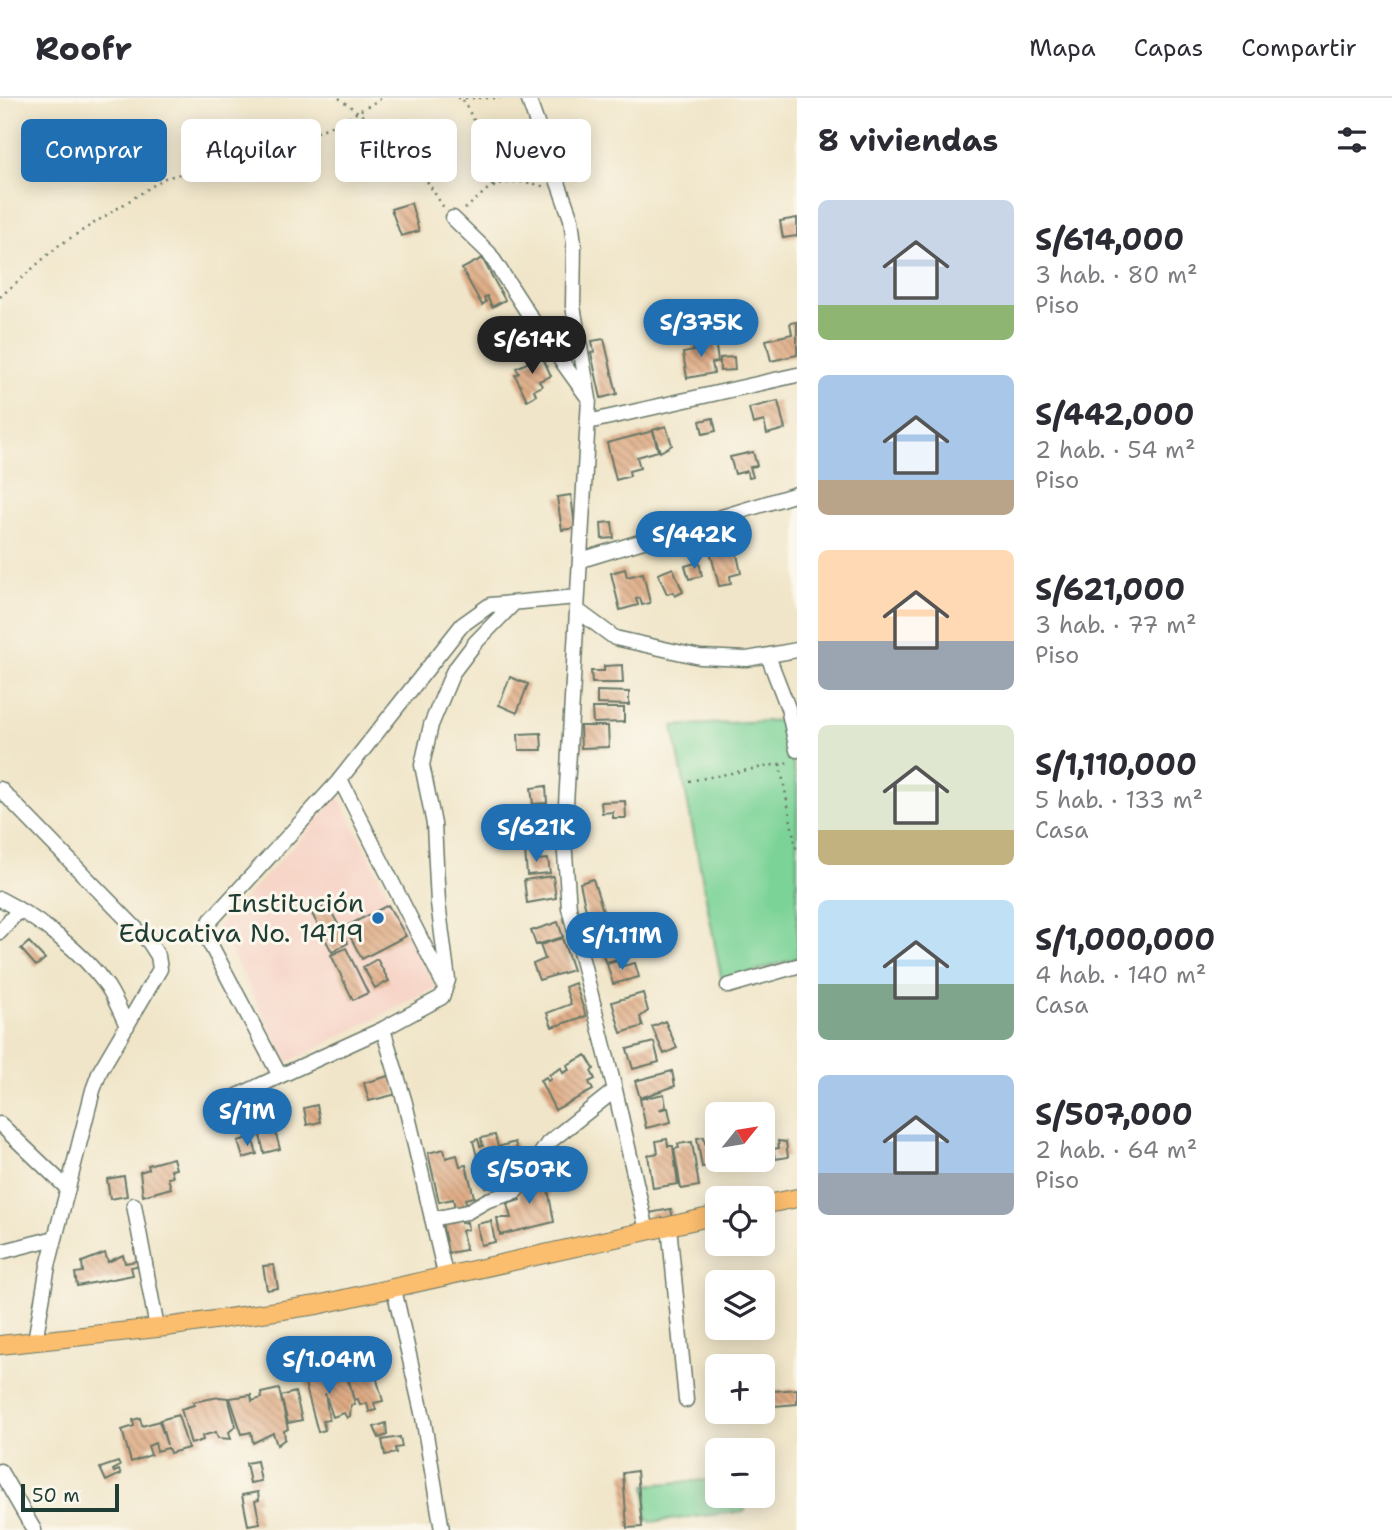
<!DOCTYPE html>
<html lang="es">
<meta charset="utf-8">
<style>
body{margin:0;font-family:"Shantell Sans",sans-serif;background:#f7f7f7;color:#2b2b33;height:100vh;display:flex;flex-direction:column;font-size:26px;white-space:nowrap}
*{box-sizing:border-box;margin:0}
p{font-size:23px;color:#7c7c81}
.icon{flex:none;width:38px;height:38px;fill:none;stroke:currentColor;stroke-width:2;stroke-linecap:round;stroke-linejoin:round}
.map{position:relative;flex:1;overflow:hidden}
.side{display:flex;flex-direction:column;background:#fff;width:595px}
.side>*{flex:none}
.guide{position:absolute;left:21px;top:21px;width:665px;height:63px;display:flex;gap:14px}
.needle{width:46px;rotate:60deg}
.tools{position:absolute;left:705px;top:1004px;display:grid;gap:14px}
.tools a{display:grid;place-items:center;width:70px;height:70px;border-radius:10px;background:#fff;box-shadow:0 4px 18px #0003;font-size:35px}
.scale{position:absolute;left:21px;bottom:18px;width:98px;box-sizing:border-box;padding-left:7px;border:4px solid #1f3d34;border-top:0;font-size:19px;line-height:24px;white-space:nowrap;color:#1f3d34;-webkit-text-stroke:5px #fbf7ec;paint-order:stroke}
.price{position:absolute;translate:-50% -60px;padding:0 16px;border-radius:24px;background:#1f6fb2;color:#fff;font-size:23px;line-height:46px;filter:drop-shadow(0 2px 4px #0008)}
.price::after{content:'';position:absolute;left:50%;top:42px;width:21px;height:16px;margin-left:-10px;background:inherit;clip-path:polygon(0 0,100% 0,50% 100%)}
.price.current{background:#222;color:#fff}
ul{padding:0;list-style:none}
li{display:flex;align-items:center;gap:21px;height:175px;padding:0 21px}
li span{display:grid;place-items:center;flex:none;width:196px;height:140px;border-radius:10px;color:#555}
li>.icon{margin-inline-start:auto}
span .icon{width:84px;height:84px;fill:#fffc;stroke-width:1}
li b{font-size:30px}
h2{display:flex;justify-content:space-between;align-items:center;height:84px;padding:0 21px;font-size:30px}
.chip{padding:0 24px;border-radius:10px;background:#fff;box-shadow:0 4px 18px #0003;font-size:24px;line-height:63px}
.chip.current{background:#1f6fb2;color:#fff}
header{display:flex;align-items:center;gap:42px;box-sizing:border-box;height:98px;padding:0 35px;background:#fff;border-bottom:2px solid #e1e1e2}
header strong{font-size:33px}
nav{display:flex;gap:38px;margin-inline-start:auto;font-size:24px}
main{display:flex;flex:1;min-height:0}
.map>svg:first-child{display:block}
.built{fill:#f6d2c4}
.green{fill:#7bd397;stroke:#4d8866;stroke-width:2}
.building{fill:url(#building-back-hatch)}
.lines{fill:none;stroke-linecap:round;stroke-linejoin:round}
.minor-casing{stroke:#687868;stroke-width:17}
.major-casing{stroke:#687868;stroke-width:20}
.path{stroke:#687868;stroke-width:2.5;stroke-dasharray:2 5;stroke-linecap:butt}
.minor{stroke:#fff;stroke-width:14}
.major{stroke:#fbbd6e;stroke-width:18}
.poi-dot{fill:#1f6fb2;stroke:#fbf7ec;stroke-width:2.5}
.labels{text-anchor:middle;stroke-width:6;stroke-linejoin:round;paint-order:stroke}
.poi-label{font-size:26px;fill:#1f3d34;stroke:#fbf7ec;text-anchor:end}
</style>
<header>
<strong>Roofr</strong>
<nav><a>Mapa</a><a>Capas</a><a>Compartir</a></nav>
</header>
<main>
<div class="map">
<svg width="797" height="1432" viewBox="0 0 797 1432">
<defs>
<pattern id="building-back-hatch" width="6" height="6" patternUnits="userSpaceOnUse" patternTransform="scale(1.75)"><rect width="6" height="6" fill="#dfab84"/><path d="M-1 5l2 2M0 0l6 6M5-1l2 2" fill="none" stroke="#b48c6d"/></pattern>
</defs>
<rect width="100%" height="100%" fill="#fbf7ec"/>
<filter id="ink" filterUnits="userSpaceOnUse"><feTurbulence type="fractalNoise" baseFrequency=".0143" numOctaves="2"/><feDisplacementMap in="SourceGraphic" scale="14" xChannelSelector="R" yChannelSelector="G"/><feConvolveMatrix kernelMatrix="1 2 1 2 8 2 1 2 1" color-interpolation-filters="sRGB"/></filter>
<filter id="wash" filterUnits="userSpaceOnUse"><feTurbulence type="fractalNoise" baseFrequency=".00686" numOctaves="4" result="noise"/><feDisplacementMap in="SourceGraphic" scale="28" xChannelSelector="R" yChannelSelector="G"/><feGaussianBlur stdDeviation="1.57" result="paint"/><feColorMatrix in="noise" values="0 0 0 0 0 0 0 0 0 0 0 0 0 0 0 0 0 1.4 0 .05"/><feComposite in="paint" operator="in"/></filter>
<g filter="url(#wash)">
<rect width="100%" height="100%" fill="#f0e5c8"/>
<path class="built" d="M339,699l97,191 -149,75 -69,-137z"/>
<path class="green" d="M785,622l12,66v172l-75,24 -49,-256z
M717,1381l1,17h26l1,15 -94,11 -5,-4v-33z"/>
<g id="blocks">
<path class="building" d="M411,105l8,28 -18,5 -10,-27z
M797,120v18l-14,2 -3,-17z
M482,160l23,42 -13,7 -5,-11 -3,2 2,4 -4,3 -20,-36z
M797,224v33l-26,6 -5,-21 26,-6 -2,-11z
M604,241l13,55 -16,4 -10,-45 3,-1 -2,-11z
M715,242l3,22 -6,1 2,10 -27,5 -4,-25 11,-2 -1,-7z
M542,258l9,20 -12,5 3,5 -8,4 2,5 -9,5 -12,-25 4,-2 -3,-5z
M734,259l1,13 -15,1v-13z
M778,303l7,28 -18,5 -3,-13 -11,3 -4,-16z
M713,320l3,13 -13,3 -3,-13z
M666,328l6,19 -12,7 -7,-22z
M653,333l5,20 -21,6 3,11 -11,3 1,5 -14,4 -9,-37z
M753,354l4,14 -7,1 3,10 -4,1 -2,-7 -12,3 -5,-17z
M571,397l4,33 -13,2 -5,-33z
M612,424l2,16 -12,1 -1,-16z
M735,447l6,28 -11,3 1,8 -12,2 -9,-35z
M699,464l3,14 -13,3 -4,-13z
M673,470l10,24 -8,4 -2,-4 -6,2 -9,-20z
M625,471l2,8 16,-4 7,30 -8,2 -2,-7 -4,1 2,6 -18,5 -9,-37z
M622,567l1,18h-31l-1,-12h13v-5z
M510,579l18,7 -11,29 -18,-8z
M597,593l32,1v13l-32,-1z
M592,610h32v14l-31,1z
M580,628h28l1,21 -28,1z
M541,635l1,17h-23l-1,-16z
M546,688l1,17 -14,1 -2,-16z
M625,703l1,17h-13v-6l-11,1 -1,-11z
M531,707h12v13l-12,1z
M536,752l1,10 11,-1 2,14 -23,2 -2,-24z
M553,778l3,22 -29,5 -3,-23z
M593,781l12,38 -1,12 -13,4 -11,-50z
M388,807l18,31 -44,23 -17,-32z
M323,808l3,5 4,-2 18,34 -16,9 -21,-40z
M558,824l5,15 -27,8 -5,-14z
M621,833l7,26 -23,5 -4,-15 9,-3 -2,-10z
M562,840l11,32 -34,10 -6,-16 12,-5 -5,-14z
M29,844l16,17 -9,7 -15,-17z
M346,850l22,45 -15,7 -22,-45z
M377,861l12,22 -14,7 -12,-21z
M617,863l2,6 16,-4 4,14 -26,7 -6,-20z
M575,885l11,33 -34,11 -5,-14 24,-9 -6,-17z
M643,895l5,18 -8,6 3,9 -22,7 -9,-31z
M665,923l12,27 -13,6 -12,-27z
M654,944l5,20 -26,7 -6,-20z
M586,957l8,14 -3,2 4,8 -6,3 4,8 -38,20 -15,-30 6,-3 2,4 3,-2 -2,-4 12,-7 2,5 6,-3 -2,-5z
M672,973l3,15 -35,12 -5,-17z
M392,977l5,19 -28,7 -5,-18z
M664,996l2,13 -8,3 10,-2 3,14 -25,6 -6,-29z
M317,1007l3,17 -13,3 -3,-17z
M275,1033l5,18 -16,4 -4,-18z
M495,1037l3,12 17,-5 9,36 -39,9 -12,-46 5,-2 2,7h3l-2,-8z
M716,1038l2,24 3,4 -19,3 -5,-29 7,-1 1,6z
M252,1039l5,17 -14,4 -5,-17z
M667,1041l1,7h5l5,38 -25,4 -5,-33 10,-2 -2,-12z
M778,1043l8,1 2,15 -13,2 -2,-10 6,-1z
M692,1044l7,44 -18,3 -7,-40 5,-1 -1,-4z
M444,1051l2,9 11,-3 3,11 6,-1 8,32 -9,2 2,6 -12,3 -2,-9 -14,3 -11,-49z
M173,1060l3,11 -5,1 2,7 -5,1 3,10 -28,8 -3,-24 9,-3 -1,-4z
M543,1064l11,60 -54,13 -3,-17h14l-4,-14 13,-4 -1,-10z
M124,1078l3,20 -17,3 -3,-20z
M671,1111l2,10 -22,4 -2,-10z
M460,1121l1,4 6,-1 1,7 -6,2 4,19 -18,3 -6,-30z
M491,1123l4,21 -14,3 -4,-21z
M134,1151h5l3,16 -11,2 2,8 -56,11 -2,-13 8,-1 -1,-10 23,-9 3,9 15,-7 2,8 12,-2z
M274,1167l4,23 -11,2 -4,-24z
M372,1264l11,39 -9,2 2,7 -7,2 -2,-9 -7,2 -2,-6 -4,1 -8,-31z
M338,1270l3,11 6,-2 8,27 -4,1 -1,11 -3,2 -3,-5 -11,4 -8,-24 4,27 -6,1 2,9 -7,2 -14,-52z
M279,1291l9,40 -4,2 1,8 -8,6 -4,-12 -20,10 -2,-11 -9,2 -12,-36 21,-3 1,6 10,-3 -1,-5z
M797,1291v15l-34,3v-15z
M295,1294l7,28 -14,3 -7,-27z
M219,1299l9,1 8,28 -7,6 2,7 -13,-1 -2,-6 -14,4 1,4 -12,4 -10,-35 13,-4 -1,-3z
M178,1317l10,33 -18,5 -2,-5 -11,3 -2,-8 -7,3 3,9 -20,7 -9,-32 12,-4 -1,-6 7,-2 2,8 17,-5 8,24 -7,-25z
M386,1325l1,12 -8,3 -5,-11z
M400,1339l2,10 -7,1 1,5 -11,2 -3,-15z
M257,1363l4,20 -11,2 -4,-20z
M118,1364l2,4 -7,4 1,2 5,-2 2,4 -15,7 -6,-13z
M637,1373l5,56 -15,1 -4,-55z
M258,1394l1,8 -4,1 5,22 -12,2 -6,-30z"/>
</g>
</g>
<g filter="url(#ink)">
<use href="#blocks" fill-opacity="0" stroke="#687868" stroke-width="2"/>
<g class="lines">
<g class="minor-casing">
<path id="minor" d="M528,0l43,121 3,25 -1,62 16,93 -25,441 5,68 46,182 32,141
M453,120l36,35 48,74 49,68
M588,324l209,-47
M581,462l216,-66
M512,507l-37,38 -22,29 -22,53 -9,40 12,59 4,79 10,77 -6,17 -59,32 -103,47 -76,-144 7,-12 126,-137 125,-158 28,-20 87,-8
M577,512l38,28 85,19 47,2 50,-9
M768,558l20,52 9,42
M340,681l105,208
M0,691l149,153 9,14 2,13 -60,102 -7,19 -45,176 -13,75
M0,801c39,20 81,51 107,87 8,12 14,27 20,40
M0,834l19,-22
M728,888l69,-20
M383,931l22,74 41,175
M229,1002l51,-24
M0,1026l68,65
M134,1107l23,123
M432,1121l35,-7 21,-12 27,-8 33,-49 67,-53
M669,1128l17,174
M0,1154l55,-14
M394,1191l29,128 19,113
M0,1373l34,59"/>
</g>
<g class="major-casing">
<path id="major" d="M763,1107l34,-7
M0,1247l166,-18 151,-22 401,-90"/>
</g>
<path class="path" d="M339,0l32,24 23,7 50,79
M458,0h43
M463,2l15,28 60,41
M493,89c19,-7 35,-7 54,1
M465,111l31,-27 34,-41
M0,199l58,-51 107,-68 52,-14 37,-4 88,-39 40,-23
M780,666l17,89
M689,683l101,-19"/>
<use href="#minor" class="minor"/>
<use href="#major" class="major"/>
</g>
</g>
<circle class="poi-dot" cx="378" cy="820" r="7"/>
<g class="labels">
<g class="poi-label">
<text x="364" y="814">Institución<tspan x="364" dy="30">Educativa No. 14119</tspan></text>
</g>
</g>
</svg>
<div class="tools">
<a><svg class="needle" viewBox="-14 -14 28 28"><path d="M0-13l5 13h-10z" fill="#e53935"/><path d="M0 13l5-13h-10z" fill="#7c7c81"/></svg></a>
<a><svg class="icon" aria-label="locate" viewBox="0 0 24 24"><circle cx="12" cy="12" r="6"/><path d="M12 2v4M12 18v4M2 12h4M18 12h4"/></svg></a>
<a><svg class="icon" aria-label="layers" viewBox="0 0 24 24"><path d="M12 4l9 5-9 5-9-5zM3 14l9 5 9-5"/></svg></a>
<a>+</a>
<a>−</a>
</div>
<div class="scale">50 m</div>
<b class="price" style="left:701px;top:261px">S/375K</b>
<b class="price current" style="left:532px;top:278px">S/614K</b>
<b class="price" style="left:694px;top:473px">S/442K</b>
<b class="price" style="left:536px;top:766px">S/621K</b>
<b class="price" style="left:622px;top:874px">S/1.11M</b>
<b class="price" style="left:247px;top:1050px">S/1M</b>
<b class="price" style="left:529px;top:1108px">S/507K</b>
<b class="price" style="left:329px;top:1298px">S/1.04M</b>
<div class="guide">
<a class="chip current">Comprar</a>
<a class="chip">Alquilar</a>
<a class="chip">Filtros</a>
<a class="chip">Nuevo</a>
</div>
</div>
<section class="side">
<h2>8 viviendas<svg class="icon" aria-label="filters" viewBox="0 0 24 24"><path d="M4 7h16M4 17h16"/><circle cx="9" cy="7" r="2"/><circle cx="15" cy="17" r="2"/></svg></h2>
<ul>
<li><span style="background:linear-gradient(#c9d6e8 75%,#8fb573 0)"><svg class="icon" aria-label="home" viewBox="0 0 24 24"><path d="M3 11l9-7 9 7M6 9v11h12V9"/></svg></span><div><b>S/614,000</b><p>3 hab. · 80 m²</p><p>Piso</p></div></li>
<li><span style="background:linear-gradient(#a9c7e8 75%,#b9a48a 0)"><svg class="icon" aria-label="home" viewBox="0 0 24 24"><path d="M3 11l9-7 9 7M6 9v11h12V9"/></svg></span><div><b>S/442,000</b><p>2 hab. · 54 m²</p><p>Piso</p></div></li>
<li><span style="background:linear-gradient(#ffd9b3 65%,#9aa5b1 0)"><svg class="icon" aria-label="home" viewBox="0 0 24 24"><path d="M3 11l9-7 9 7M6 9v11h12V9"/></svg></span><div><b>S/621,000</b><p>3 hab. · 77 m²</p><p>Piso</p></div></li>
<li><span style="background:linear-gradient(#dfe7d0 75%,#c2b280 0)"><svg class="icon" aria-label="home" viewBox="0 0 24 24"><path d="M3 11l9-7 9 7M6 9v11h12V9"/></svg></span><div><b>S/1,110,000</b><p>5 hab. · 133 m²</p><p>Casa</p></div></li>
<li><span style="background:linear-gradient(#bfe0f5 60%,#7fa58c 0)"><svg class="icon" aria-label="home" viewBox="0 0 24 24"><path d="M3 11l9-7 9 7M6 9v11h12V9"/></svg></span><div><b>S/1,000,000</b><p>4 hab. · 140 m²</p><p>Casa</p></div></li>
<li><span style="background:linear-gradient(#a9c7e8 70%,#9aa5b1 0)"><svg class="icon" aria-label="home" viewBox="0 0 24 24"><path d="M3 11l9-7 9 7M6 9v11h12V9"/></svg></span><div><b>S/507,000</b><p>2 hab. · 64 m²</p><p>Piso</p></div></li>
</ul>
</section>
</main>
